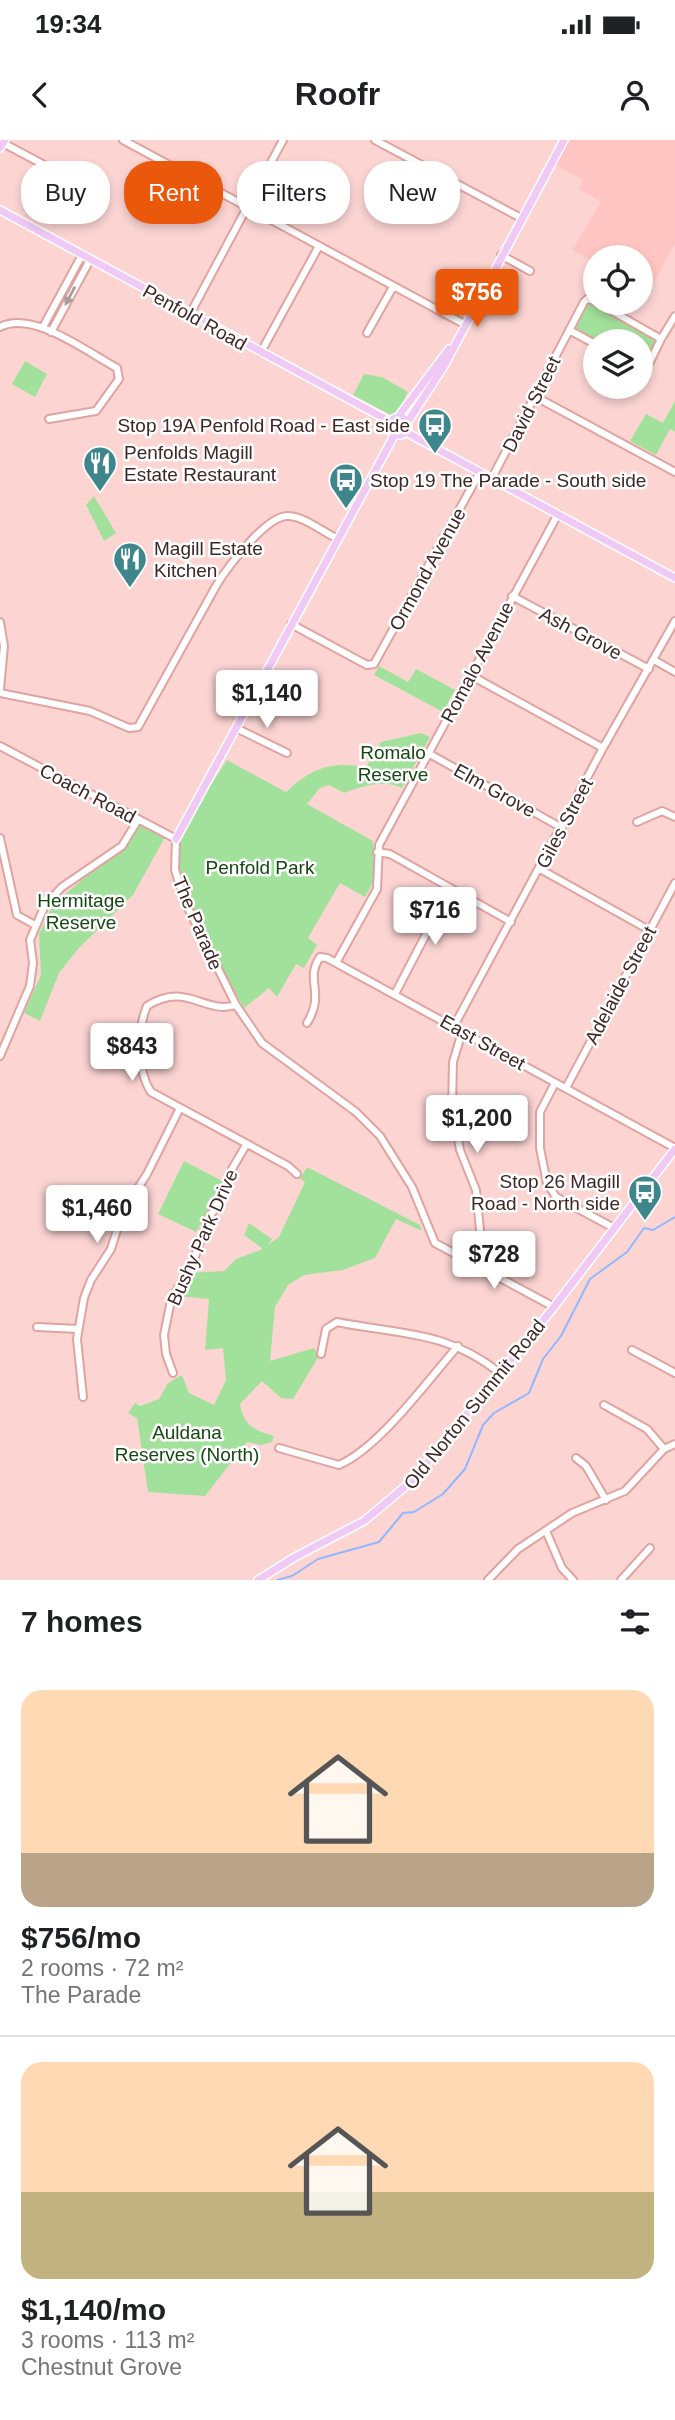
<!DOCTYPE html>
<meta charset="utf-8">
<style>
body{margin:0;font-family:Arial,sans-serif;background:#f2f2f2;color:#202124;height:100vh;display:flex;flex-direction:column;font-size:26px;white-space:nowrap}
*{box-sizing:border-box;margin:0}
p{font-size:23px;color:#757577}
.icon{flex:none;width:38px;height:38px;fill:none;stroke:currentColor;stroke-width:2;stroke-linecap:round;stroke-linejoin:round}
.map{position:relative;height:1440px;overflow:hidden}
.side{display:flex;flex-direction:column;background:#fff;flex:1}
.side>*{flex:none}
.hud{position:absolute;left:21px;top:21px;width:634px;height:63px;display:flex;gap:14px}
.tools{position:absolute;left:583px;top:105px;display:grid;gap:14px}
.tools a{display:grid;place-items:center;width:70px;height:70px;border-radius:50%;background:#fff;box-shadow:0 4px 10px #0003;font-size:35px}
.price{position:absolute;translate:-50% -60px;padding:0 16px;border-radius:7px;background:#fff;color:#222;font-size:23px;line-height:46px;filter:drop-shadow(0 2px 4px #0008)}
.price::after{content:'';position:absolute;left:50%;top:42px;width:21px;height:16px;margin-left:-10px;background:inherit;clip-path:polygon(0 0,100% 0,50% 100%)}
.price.on{background:#ea580c;color:#fff}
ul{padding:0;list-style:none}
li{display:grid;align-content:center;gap:14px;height:371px;padding:0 21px}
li+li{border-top:2px solid #e0e0e0}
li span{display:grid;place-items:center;height:217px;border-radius:21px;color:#555}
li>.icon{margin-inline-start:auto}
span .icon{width:126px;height:126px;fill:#fffc;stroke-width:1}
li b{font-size:30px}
h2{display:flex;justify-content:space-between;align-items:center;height:84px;padding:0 21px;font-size:30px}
.chip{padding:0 24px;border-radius:28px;background:#fff;box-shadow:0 4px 10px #0003;font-size:24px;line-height:63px}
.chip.on{background:#ea580c;color:#fff}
.status{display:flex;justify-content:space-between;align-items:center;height:49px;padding:0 35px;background:#fff;direction:ltr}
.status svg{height:19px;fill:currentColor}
header{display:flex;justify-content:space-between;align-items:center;height:91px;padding:0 21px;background:#fff;font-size:32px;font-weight:800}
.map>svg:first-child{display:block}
.built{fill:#ffc5c2}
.green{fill:#a2e19c}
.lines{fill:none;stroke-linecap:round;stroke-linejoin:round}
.stream{stroke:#91b7fe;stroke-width:2}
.minor-casing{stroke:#e0a3a0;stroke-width:10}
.major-casing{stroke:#fff;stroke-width:10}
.minor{stroke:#fff;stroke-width:6}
.major{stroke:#f0c9f5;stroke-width:7}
.oneway{fill:#a89d9d}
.labels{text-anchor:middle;stroke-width:5;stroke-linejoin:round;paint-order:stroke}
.street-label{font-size:19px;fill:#3e2625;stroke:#fff}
.poi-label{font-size:19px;fill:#3e2625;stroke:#fff;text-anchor:start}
.park-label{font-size:19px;fill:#144811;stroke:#fff}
</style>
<div class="status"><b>19:34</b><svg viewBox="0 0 49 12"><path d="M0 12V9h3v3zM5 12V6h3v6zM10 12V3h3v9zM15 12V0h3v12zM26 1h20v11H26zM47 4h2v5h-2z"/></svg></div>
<header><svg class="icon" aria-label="back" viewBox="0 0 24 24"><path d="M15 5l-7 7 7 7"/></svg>Roofr<svg class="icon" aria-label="person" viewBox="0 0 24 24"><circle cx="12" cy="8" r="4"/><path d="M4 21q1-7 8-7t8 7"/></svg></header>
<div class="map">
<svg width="675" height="1440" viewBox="0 0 675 1440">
<rect width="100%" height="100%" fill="#fcd5d3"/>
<path class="built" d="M569,0h106v104l-26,47 -8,-5 -1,-29h-45v5l-23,-12 29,-48 -22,-13 4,-9 -28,-16z"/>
<path class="green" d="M590,164l66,35 1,3 -11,22 -5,1 -1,-24h-45l-18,-9 -1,-8 10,-18z
M25,221l22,13 -12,23 -23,-13z
M364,234l18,3 26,15 -11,22 -6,1 -38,-20z
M675,261v31l-5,-3 -14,26 -26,-14 16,-27 17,9z
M94,356l22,37 -12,8 -18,-36z
M379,526l29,16 8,-13 39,21 -12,22 -69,-37z
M421,593l9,4 -28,51c-19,-9 -39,-2 -58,5l-15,-8 -9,3 -13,16 66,37 2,38 -10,18 -25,-14 -32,55 9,7 -13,23 -8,-4 -19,33 -8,-9 -25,20c-22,-42 -76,-121 -63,-169 7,-24 32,-56 46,-79l59,32c26,-24 44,-31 80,-25l15,-25z
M138,684l27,13 -32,58 -55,54 -19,24 -19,48 -16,-8 17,-38 -2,-41 14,-29 46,-40 26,-18z
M184,1021l40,21 -28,50 -38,-18z
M307,1027l113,58 2,6 -26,-12 -21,39 -32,12 -39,5 -16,10 -13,22 -5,54 44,-13 5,8 -26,43 -12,-1 -19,-17 -22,23c4,22 14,26 34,32l-2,6 -11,3 -14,-3 -42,54 -57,-4 -11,-74 -9,-5 7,-10 5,3 19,-7 9,-16 14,-8 7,18 25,12 12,-25 -3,-32 -18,2 4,-51 -33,-3 13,-23 35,-2 12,-12 27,-10 -19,-14 5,-12 23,16 -4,6 11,-8 26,-55 -5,-3z"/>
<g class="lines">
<path class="stream" d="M277,1440l15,-4 26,-17 61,-17 24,-29 11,-1 29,-18 22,-25 18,-44 11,-12 35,-20 14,-34 18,-23 29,-57 37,-27 17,-24 9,2 22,-13"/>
<g class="minor-casing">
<path id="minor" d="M123,0l341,184
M375,0l146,78
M3,3l45,24
M501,115l29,16
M598,163l63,36 -13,27 -8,2
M190,174l93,-174
M0,187c33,-17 87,25 117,41l2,11 -23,32 -47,8
M43,187l39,-72
M571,191l24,13
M51,192l39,-72
M367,193l26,-46
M661,199l14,-23
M261,212l58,-106
M536,257l139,75
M492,338l92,-176 3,-3 8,2
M512,456l137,73
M0,482l4,24 -4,43
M291,484l76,41 7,-1 106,-192
M654,520l21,12
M470,535l133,73
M0,553l90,18 39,17 9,-1 78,-141c11,-18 51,-72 73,-70 16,1 34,16 49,23
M236,588l51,25
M0,606l176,93 -1,31 11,34 50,101 26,38 94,69 24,24 32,51 23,56 119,64
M428,613l134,75
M637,682l25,-11 13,6
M0,698l17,77 18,10
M377,712l13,2 121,68
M540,729l109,61
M336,823l41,-74 2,-44 179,-331
M395,854l55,-106
M236,865c-32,10 -49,-24 -89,1 -10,24 -10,65 4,86l137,74 9,8
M307,883c19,-30 -3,-43 13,-66l7,1 348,190
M454,886l149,-278 72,-127
M462,892l-9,30 -1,45 8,43 16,40 8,80
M0,916l30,-70 3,-23 -3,-23 15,-35 17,-18 60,-41 16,-26
M555,943l-15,29v36l7,35 9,14 58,31
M566,948l109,-205
M37,1187l41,2
M632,1210l43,23
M321,1214l5,-25 11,-7c65,13 108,8 163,51
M173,1233l-7,-19 -2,-19 7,-35 22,-38 15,-43 15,-22 9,-28 14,-24
M83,1257l-6,-58 7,-41 7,-18 20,-31 12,-38 24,-37 33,-66
M604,1265l43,24 17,20
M279,1308l60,17c41,-18 88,-84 119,-119
M576,1318l10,8 20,34
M546,1391l16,37 11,12
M488,1440l30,-31 54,-36 53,-22 39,-42 11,-5
M621,1440l29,-32"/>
</g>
<g class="major-casing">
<path id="major" d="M0,8l5,-8
M0,70l391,212
M398,277l51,-68
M390 286a9 9 0 1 1 18 0a9 9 0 1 1-18 0Z
M407,283l37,-57 120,-226
M406,292l269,146
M176,699l219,-405
M258,1440l37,-23 69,-36 49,-41 141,-173 121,-158"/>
</g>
<use href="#minor" class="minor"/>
<use href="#major" class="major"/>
</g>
<defs><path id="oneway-solid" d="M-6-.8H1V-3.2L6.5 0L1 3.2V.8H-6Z" transform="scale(1.75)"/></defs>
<use class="oneway" href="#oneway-solid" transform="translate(70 156) rotate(118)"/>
<defs>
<g id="bus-pin" transform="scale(1.75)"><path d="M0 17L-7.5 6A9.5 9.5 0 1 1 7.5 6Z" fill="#3e868c" stroke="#fff"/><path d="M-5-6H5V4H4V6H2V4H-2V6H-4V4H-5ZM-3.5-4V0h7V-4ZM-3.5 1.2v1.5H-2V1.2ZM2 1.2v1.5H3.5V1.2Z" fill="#fff"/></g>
<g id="restaurant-pin" transform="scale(1.75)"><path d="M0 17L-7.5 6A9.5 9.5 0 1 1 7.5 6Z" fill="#3e868c" stroke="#fff"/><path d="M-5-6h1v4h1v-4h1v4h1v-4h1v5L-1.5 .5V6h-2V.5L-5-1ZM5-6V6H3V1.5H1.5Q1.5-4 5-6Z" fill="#fff"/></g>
</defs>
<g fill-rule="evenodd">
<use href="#bus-pin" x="435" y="285"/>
<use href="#restaurant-pin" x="100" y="323"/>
<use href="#bus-pin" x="346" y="340"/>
<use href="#restaurant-pin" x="130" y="419"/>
<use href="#bus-pin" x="645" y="1052"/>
</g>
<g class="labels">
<g class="street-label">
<text transform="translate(195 177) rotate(29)" y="7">Penfold Road</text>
<text transform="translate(531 264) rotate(-63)" y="7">David Street</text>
<text transform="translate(427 429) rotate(-61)" y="7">Ormond Avenue</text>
<text transform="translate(581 493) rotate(28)" y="7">Ash Grove</text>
<text transform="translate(477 522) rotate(-62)" y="7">Romalo Avenue</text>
<text transform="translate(495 650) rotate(29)" y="7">Elm Grove</text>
<text transform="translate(88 653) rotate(28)" y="7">Coach Road</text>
<text transform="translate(564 683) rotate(-62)" y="7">Giles Street</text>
<text transform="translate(198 783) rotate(67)" y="7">The Parade</text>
<text transform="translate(620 845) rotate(-62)" y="7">Adelaide Street</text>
<text transform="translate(483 902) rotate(29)" y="7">East Street</text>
<text transform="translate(202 1097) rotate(-66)" y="7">Bushy Park Drive</text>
<text transform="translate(474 1264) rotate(-51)" y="7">Old Norton Summit Road</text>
</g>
<g class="poi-label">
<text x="410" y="292" text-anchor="end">Stop 19A Penfold Road - East side</text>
<text x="124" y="319">Penfolds Magill<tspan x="124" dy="22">Estate Restaurant</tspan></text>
<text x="370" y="347">Stop 19 The Parade - South side</text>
<text x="154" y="415">Magill Estate<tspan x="154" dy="22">Kitchen</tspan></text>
<text x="620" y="1048" text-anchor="end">Stop 26 Magill<tspan x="620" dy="22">Road - North side</tspan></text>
</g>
<g class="park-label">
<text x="393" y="619">Romalo<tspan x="393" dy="22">Reserve</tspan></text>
<text x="260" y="734">Penfold Park</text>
<text x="81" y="767">Hermitage<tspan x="81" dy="22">Reserve</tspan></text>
<text x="187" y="1299">Auldana<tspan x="187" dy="22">Reserves (North)</tspan></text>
</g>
</g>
</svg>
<div class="tools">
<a><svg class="icon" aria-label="locate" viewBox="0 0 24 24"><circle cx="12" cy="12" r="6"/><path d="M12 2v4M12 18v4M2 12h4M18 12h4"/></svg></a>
<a><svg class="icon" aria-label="layers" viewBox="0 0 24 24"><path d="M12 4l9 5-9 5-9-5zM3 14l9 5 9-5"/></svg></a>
</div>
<b class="price on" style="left:477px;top:189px">$756</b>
<b class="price" style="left:267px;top:590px">$1,140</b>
<b class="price" style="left:435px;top:807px">$716</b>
<b class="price" style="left:132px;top:943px">$843</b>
<b class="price" style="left:477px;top:1015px">$1,200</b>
<b class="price" style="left:97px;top:1105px">$1,460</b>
<b class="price" style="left:494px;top:1151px">$728</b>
<div class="hud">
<a class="chip">Buy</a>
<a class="chip on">Rent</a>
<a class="chip">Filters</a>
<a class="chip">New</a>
</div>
</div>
<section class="side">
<h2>7 homes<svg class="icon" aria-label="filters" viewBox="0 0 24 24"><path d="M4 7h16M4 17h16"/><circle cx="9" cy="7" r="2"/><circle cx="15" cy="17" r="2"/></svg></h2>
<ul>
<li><span style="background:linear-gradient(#ffd9b3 75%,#b9a48a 0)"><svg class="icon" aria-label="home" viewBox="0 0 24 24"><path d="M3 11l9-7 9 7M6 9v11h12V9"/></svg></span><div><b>$756/mo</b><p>2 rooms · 72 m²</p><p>The Parade</p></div></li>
<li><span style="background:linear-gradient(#ffd9b3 60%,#c2b280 0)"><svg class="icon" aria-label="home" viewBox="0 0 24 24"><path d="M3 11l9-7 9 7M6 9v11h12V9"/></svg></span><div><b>$1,140/mo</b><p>3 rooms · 113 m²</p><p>Chestnut Grove</p></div></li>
</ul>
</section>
